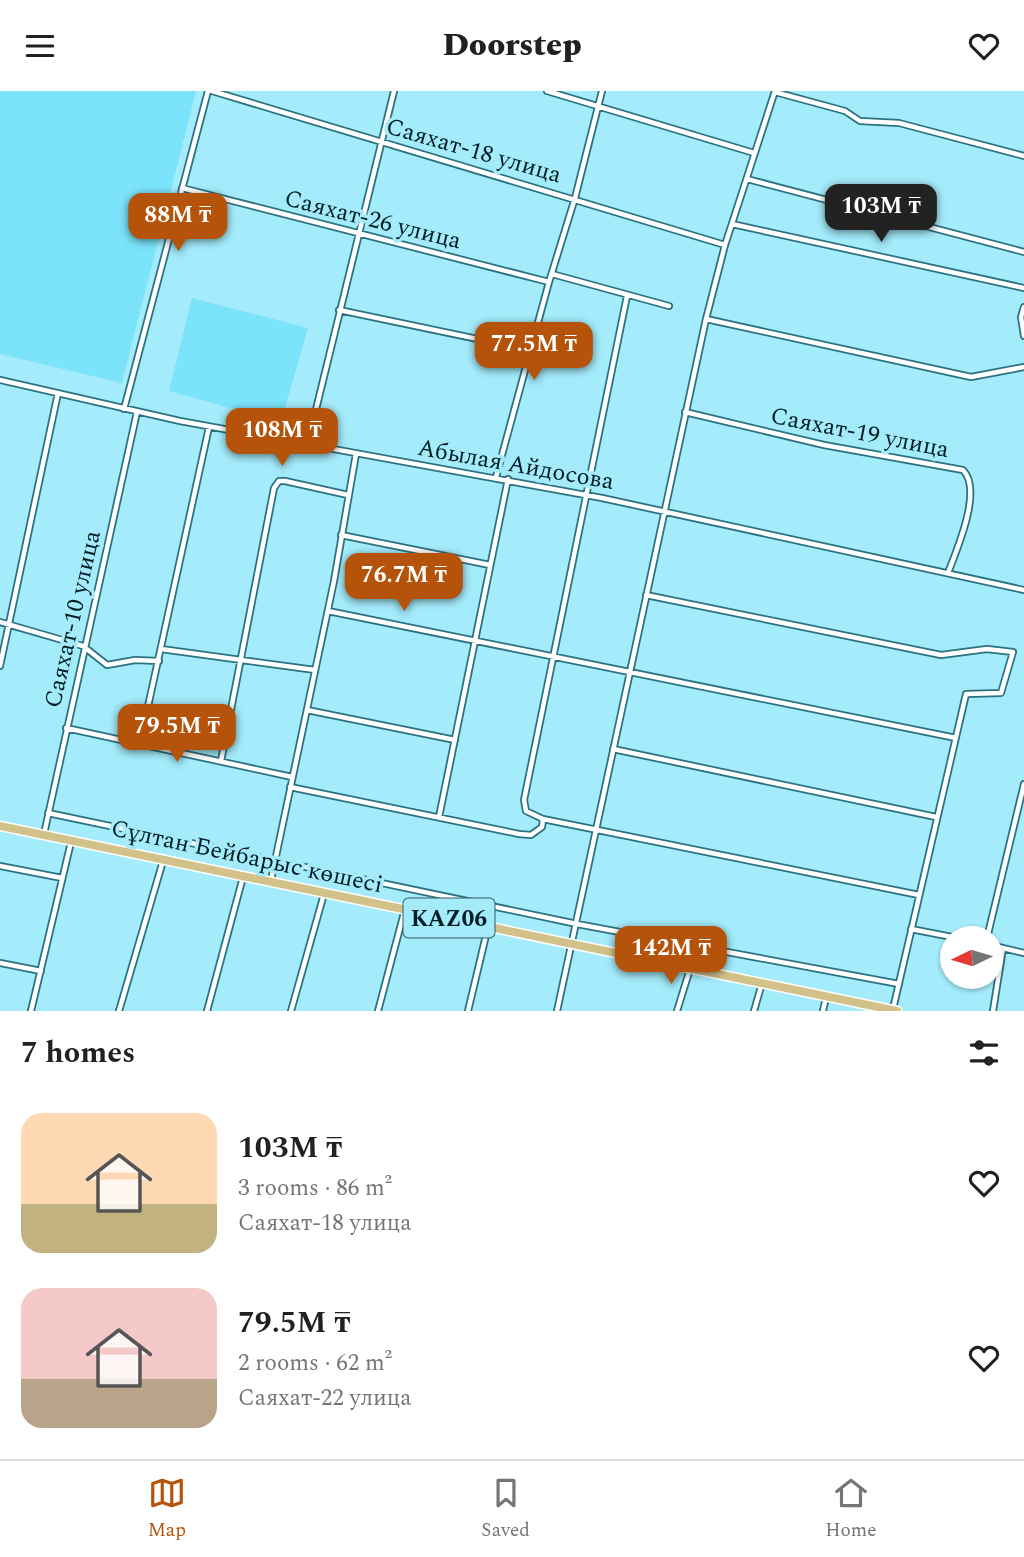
<!DOCTYPE html>
<meta charset="utf-8">
<style>
body{margin:0;font-family:Spectral,serif;background:#f6f6f6;color:#202124;height:100vh;display:flex;flex-direction:column;font-size:26px;white-space:nowrap}
*{box-sizing:border-box;margin:0}
p{font-size:23px;color:#757577}
.icon{flex:none;width:38px;height:38px;fill:none;stroke:currentColor;stroke-width:2;stroke-linecap:round;stroke-linejoin:round}
.map{position:relative;height:920px;overflow:hidden}
.side{display:flex;flex-direction:column;background:#fff;flex:1}
.side>*{flex:none}
.needle{width:46px;rotate:265deg}
.tools{position:absolute;left:940px;top:835px;display:grid;gap:14px}
.tools a{display:grid;place-items:center;width:63px;height:63px;border-radius:50%;background:#fff;box-shadow:0 2px 5px #0004;font-size:35px}
.price{position:absolute;translate:-50% -60px;padding:0 16px;border-radius:14px;background:#b45309;color:#fff;font-size:23px;line-height:46px;filter:drop-shadow(0 2px 4px #0008)}
.price::after{content:'';position:absolute;left:50%;top:42px;width:21px;height:16px;margin-left:-10px;background:inherit;clip-path:polygon(0 0,100% 0,50% 100%)}
.price.selected{background:#222;color:#fff}
ul{padding:0;list-style:none}
li{display:flex;align-items:center;gap:21px;height:175px;padding:0 21px}
li span{display:grid;place-items:center;flex:none;width:196px;height:140px;border-radius:21px;color:#555}
li>.icon{margin-inline-start:auto}
span .icon{width:84px;height:84px;fill:#fffc;stroke-width:1}
li b{font-size:30px}
h2{display:flex;justify-content:space-between;align-items:center;height:84px;padding:0 21px;font-size:30px}
header{display:flex;justify-content:space-between;align-items:center;height:91px;padding:0 21px;background:#fff;font-size:32px;font-weight:800}
.menu{display:flex;justify-content:space-around;align-items:center;height:98px;border-top:2px solid #e0e0e0;background:#fff;font-size:19px;color:#757577}
.menu a{display:grid;justify-items:center;gap:4px}
.menu .selected{color:#b45309}
.map>svg:first-child{display:block}
.built{fill:#7be3fa}
.lines{fill:none;stroke-linecap:round;stroke-linejoin:round}
.street-casing{stroke:#2b7281;stroke-width:8}
.primary-casing{stroke:#fff;stroke-width:11}
.street{stroke:#fff;stroke-width:4.5}
.primary{stroke:#d2c28a;stroke-width:8}
.labels{text-anchor:middle;stroke-width:7;stroke-linejoin:round;paint-order:stroke}
.shield{fill:#a4ebfb;stroke:#335c65;stroke-width:2}
.shield-label{font-size:23px;font-weight:bold;fill:#021f25}
.street-label{font-size:24px;fill:#021f25;stroke:#a4ebfb}
</style>
<header><svg class="icon" aria-label="menu" viewBox="0 0 24 24"><path d="M4 6h16M4 12h16M4 18h16"/></svg>Doorstep<svg class="icon" aria-label="heart" viewBox="0 0 24 24"><path d="M12 20l-8-8c-3-5 5-10 8-4 3-6 11-1 8 4z"/></svg></header>
<div class="map">
<svg width="1024" height="920" viewBox="0 0 1024 920">
<rect width="100%" height="100%" fill="#a4ebfb"/>
<path class="built" d="M0,0h196l-74,292 -122,-29z
M192,207l116,30 -27,94 -112,-31z"/>
<g class="lines">
<g class="street-casing">
<path id="street" d="M212,0l513,154
M547,0l207,62
M775,1l70,19 15,10 39,2 125,33
M747,88l277,73
M182,97l367,94 26,-84 27,-107
M732,133l292,64
M552,183l117,32
M1024,216l-3,10 3,19
M339,219l191,40
M706,228l265,58 53,-10
M0,289l180,41 422,77 422,92
M124,318l84,-318
M685,321l139,33 139,25c20,20 -6,79 -15,103
M307,355l87,-355
M496,386l53,-195
M341,444l149,30
M646,504l295,60 46,-6 26,3 -12,41 -35,1 -73,315
M328,520l628,127
M0,531l83,24 24,19 28,-5 24,1
M161,558l154,21
M0,575l58,-273
M307,619l148,30
M66,637l226,49
M140,652l69,-316
M613,658l323,68
M221,670l53,-273 5,-7h6l63,14
M290,696l229,47 12,1 11,-8 1,-8 -17,-8 -2,-11 103,-504
M48,722l529,111 322,60
M439,726l69,-338
M543,728l376,76
M44,743l93,-422
M0,775l62,12
M271,789l63,-299 22,-127
M911,838l46,9
M987,847l37,-154
M990,854l34,8
M0,872l41,8
M31,920l40,-169
M119,920l44,-150
M207,920l36,-134
M291,920l33,-117
M378,920l27,-102
M468,920l20,-84
M557,920l149,-692 19,-74 50,-154
M677,920l13,-42
M754,920l8,-28
M823,920l3,-14
M993,920l10,-63"/>
</g>
<g class="primary-casing">
<path id="primary" d="M0,735l897,185"/>
</g>
<use href="#street" class="street"/>
<use href="#primary" class="primary"/>
</g>
<g class="labels">
<rect class="shield" x="403.5" y="807.5" width="91" height="39" rx="5"/>
<g class="shield-label">
<text x="449" y="835">KAZ06</text>
</g>
<g class="street-label">
<text transform="translate(474 59) rotate(16)" y="8">Саяхат-18 улица</text>
<text transform="translate(373 128) rotate(14)" y="8">Саяхат-26 улица</text>
<text transform="translate(860 341) rotate(11)" y="8">Саяхат-19 улица</text>
<text transform="translate(516 373) rotate(10)" y="8">Абылая Айдосова</text>
<text transform="translate(72 528) rotate(-77)" y="8">Саяхат-10 улица</text>
<text transform="translate(247 765) rotate(12)" y="8">Сұлтан Бейбарыс көшесі</text>
</g>
</g>
</svg>
<div class="tools">
<a><svg class="needle" viewBox="-14 -14 28 28"><path d="M0-13l5 13h-10z" fill="#e53935"/><path d="M0 13l5-13h-10z" fill="#757577"/></svg></a>
</div>
<b class="price selected" style="left:881px;top:153px">103M ₸</b>
<b class="price" style="left:178px;top:162px">88M ₸</b>
<b class="price" style="left:534px;top:291px">77.5M ₸</b>
<b class="price" style="left:282px;top:377px">108M ₸</b>
<b class="price" style="left:404px;top:522px">76.7M ₸</b>
<b class="price" style="left:177px;top:673px">79.5M ₸</b>
<b class="price" style="left:671px;top:895px">142M ₸</b>
</div>
<section class="side">
<h2>7 homes<svg class="icon" aria-label="filters" viewBox="0 0 24 24"><path d="M4 7h16M4 17h16"/><circle cx="9" cy="7" r="2"/><circle cx="15" cy="17" r="2"/></svg></h2>
<ul>
<li><span style="background:linear-gradient(#ffd9b3 65%,#c2b280 0)"><svg class="icon" aria-label="home" viewBox="0 0 24 24"><path d="M3 11l9-7 9 7M6 9v11h12V9"/></svg></span><div><b>103M ₸</b><p>3 rooms · 86 m²</p><p>Саяхат-18 улица</p></div><svg class="icon" aria-label="heart" viewBox="0 0 24 24"><path d="M12 20l-8-8c-3-5 5-10 8-4 3-6 11-1 8 4z"/></svg></li>
<li><span style="background:linear-gradient(#f6c9c9 65%,#b9a48a 0)"><svg class="icon" aria-label="home" viewBox="0 0 24 24"><path d="M3 11l9-7 9 7M6 9v11h12V9"/></svg></span><div><b>79.5M ₸</b><p>2 rooms · 62 m²</p><p>Саяхат-22 улица</p></div><svg class="icon" aria-label="heart" viewBox="0 0 24 24"><path d="M12 20l-8-8c-3-5 5-10 8-4 3-6 11-1 8 4z"/></svg></li>
</ul>
</section>
<nav class="menu">
<a class="selected"><svg class="icon" aria-label="map" viewBox="0 0 24 24"><path d="M3 6l6-2 6 2 6-2v14l-6 2-6-2-6 2zM9 4v14M15 6v14"/></svg>Map</a>
<a><svg class="icon" aria-label="saved" viewBox="0 0 24 24"><path d="M7 4h10v16l-5-4-5 4z"/></svg>Saved</a>
<a><svg class="icon" aria-label="home" viewBox="0 0 24 24"><path d="M3 11l9-7 9 7M6 9v11h12V9"/></svg>Home</a>
</nav>
